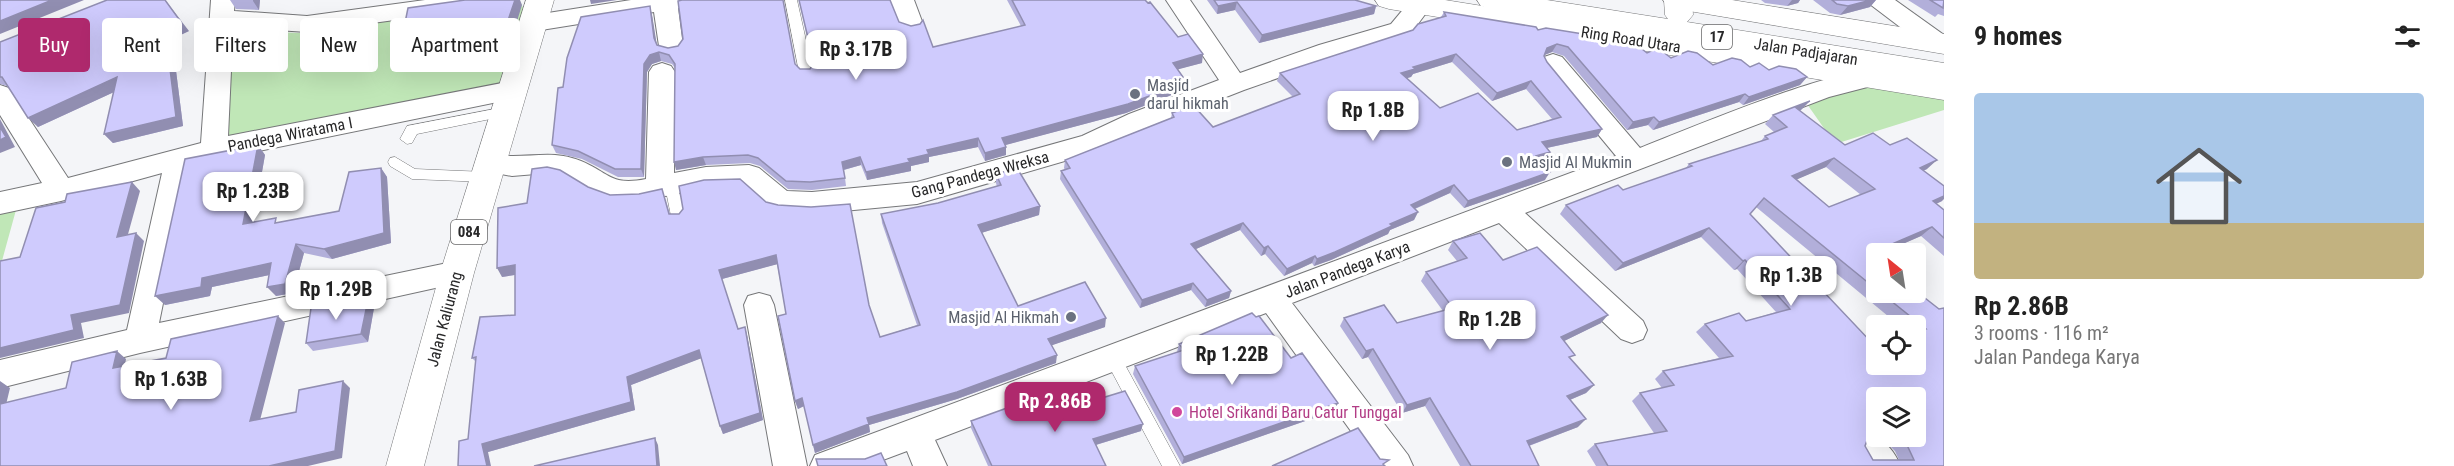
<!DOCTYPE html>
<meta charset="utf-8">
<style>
body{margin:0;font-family:"Roboto Condensed",sans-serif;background:#f2f2f2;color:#222;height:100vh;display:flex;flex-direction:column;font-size:22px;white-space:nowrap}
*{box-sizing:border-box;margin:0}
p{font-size:20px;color:#767676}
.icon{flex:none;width:33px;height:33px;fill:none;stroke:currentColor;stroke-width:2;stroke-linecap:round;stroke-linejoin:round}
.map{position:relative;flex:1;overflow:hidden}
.drawer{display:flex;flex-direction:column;background:#fff;width:510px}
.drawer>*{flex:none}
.hud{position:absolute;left:18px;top:18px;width:570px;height:54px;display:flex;gap:12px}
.needle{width:39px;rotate:330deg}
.buttons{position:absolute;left:1866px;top:243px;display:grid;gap:12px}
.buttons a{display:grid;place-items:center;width:60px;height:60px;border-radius:6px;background:#fff;box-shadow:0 6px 24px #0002;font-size:30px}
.price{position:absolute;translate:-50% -51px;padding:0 14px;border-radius:12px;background:#fff;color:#222;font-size:20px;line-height:39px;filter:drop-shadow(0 2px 3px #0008)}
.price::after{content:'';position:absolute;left:50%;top:36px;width:18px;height:14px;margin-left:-9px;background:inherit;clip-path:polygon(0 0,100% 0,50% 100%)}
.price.selected{background:#af296d;color:#fff}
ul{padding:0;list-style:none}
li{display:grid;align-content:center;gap:12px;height:318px;padding:0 30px}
li span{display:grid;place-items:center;height:186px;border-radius:6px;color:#555}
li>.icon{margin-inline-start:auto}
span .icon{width:108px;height:108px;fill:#fffc;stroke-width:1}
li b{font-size:26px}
h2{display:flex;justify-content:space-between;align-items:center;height:72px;padding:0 30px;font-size:26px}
.tag{padding:0 21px;border-radius:6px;background:#fff;box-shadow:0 6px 24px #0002;font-size:21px;line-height:54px}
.tag.selected{background:#af296d;color:#fff}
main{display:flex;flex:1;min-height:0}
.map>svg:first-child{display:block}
.green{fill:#c0e7b7}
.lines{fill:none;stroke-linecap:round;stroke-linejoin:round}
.service-casing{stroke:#767779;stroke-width:1}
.minor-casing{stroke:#767779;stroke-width:2}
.tertiary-casing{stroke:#767779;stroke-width:1}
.primary-casing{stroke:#767779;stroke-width:1}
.trunk-casing{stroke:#767779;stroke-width:1}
.service{fill:#fff;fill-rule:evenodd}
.minor{fill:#fff;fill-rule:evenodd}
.tertiary{fill:#fff;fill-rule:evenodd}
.primary{fill:#fff;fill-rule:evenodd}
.trunk{fill:#fff;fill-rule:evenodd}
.wall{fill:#b2afda;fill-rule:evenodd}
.shaded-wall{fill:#918eb1}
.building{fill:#cfcbfd;stroke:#918eb1;stroke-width:1.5;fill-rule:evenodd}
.worship-dot{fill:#6b7280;stroke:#fff;stroke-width:2}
.hotel-dot{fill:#d1479c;stroke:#fff;stroke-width:2}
.labels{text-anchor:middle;stroke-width:6;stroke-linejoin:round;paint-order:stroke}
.shield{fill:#fff;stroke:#686869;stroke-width:1.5}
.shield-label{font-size:15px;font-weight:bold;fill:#282829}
.street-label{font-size:16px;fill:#282829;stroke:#fff}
.worship-label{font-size:16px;fill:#5b616d;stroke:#fff;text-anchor:start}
.hotel-label{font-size:16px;fill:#b23c85;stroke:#fff;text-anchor:start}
</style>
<main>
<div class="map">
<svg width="1944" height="466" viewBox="0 0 1944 466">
<rect width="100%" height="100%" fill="#f4f5f8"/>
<path class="green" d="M520,1l4,9 -20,73 -279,57 9,-109 67,2z
M1861,82l83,13v15l-109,34 -28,-40z
M16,210l-16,58v-54z"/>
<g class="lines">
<g class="service-casing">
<path id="service" d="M785,0h12l16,72 -2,3h-10l-2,-3z
M505,107l7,5 -2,3 -93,19 -5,9 -5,1 -7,-5 7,-13z
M395,157l20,12 71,3 7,5 -7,5 -74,-3 -22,-13 -2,-4 2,-4z
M660,180c16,5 21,11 23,27 1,6 2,9 -1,14h-10l-5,-25 -12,-7 -2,-4 2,-4z
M1112,350l6,2 62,114h-18l-58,-109 2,-5z"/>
</g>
<g class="minor-casing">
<path id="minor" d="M211,0h24l-1,11 73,5 118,-16h69l-4,5 -8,3 -175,24 -74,-5 -5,109 284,-55 9,3 4,6 -4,6 -9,3 -321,66 -32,158 298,-62 10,4 5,8 -5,8 -327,72 -140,35v-28l127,-30 35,-157 -101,28 -61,13v-22l42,-9 -42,-68v-30l9,3 59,90 133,-35z
M631,0h62l-4,5 -11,3 5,38 -3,6 -9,2 -9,-2 -3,-6 -5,-34 -119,19 -9,-2 -3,-6 3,-6 9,-2z
M890,0h24l9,24 -3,6 -9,2 -9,-2z
M1166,0h24l50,73 79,-28 72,-21 20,-24h18l3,5 -23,31 -74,22 -91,32 -97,38 -48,23 -182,53 -105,10 -32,-2 -10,-3 -27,-23 -37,1 -64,14 -28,1 -21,-8 -28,-17 -17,-4 -36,3 -32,-6 -4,-7 4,-7c12,-4 21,0 33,0 25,0 43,-5 68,5 29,12 29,25 65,18l3,-107 4,-6 9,-3 9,3 4,6 -1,101 32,-6 43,-2 10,3 28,23 25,1 105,-10 165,-46 47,-22 90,-34z
M1867,0h28l49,35v15l-6,1 -9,-2 -58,-44z
M1553,54l9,3 78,91c41,-16 206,-86 239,-76l4,6 -4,6 -50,13 -304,116 118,108 4,9 -4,9 -11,4 -11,-4 -122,-116 -207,80 116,152 5,11h-37l-110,-153 -331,127 12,26h-34l-6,-15 -40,15h-57l5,-11 801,-299 -72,-87 -3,-6 3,-6z
M759,293l11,3 4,9 33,161h-34l-29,-161 4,-9z
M1873,437c15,5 21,15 28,29h-37l-8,-14 5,-11z"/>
</g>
<g class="tertiary-casing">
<path id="tertiary" d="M1375,0h70l499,80v20l-555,-91 -10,-3z
M1663,0h69l212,34v20l-267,-45 -10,-3z"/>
</g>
<g class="primary-casing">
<path id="primary" d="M526,0h28l-80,273 -50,193h-38l54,-193z"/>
</g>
<g class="trunk-casing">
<path id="trunk" d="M1477,0h70l121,19 -3,-4 -1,-15h28l1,15 -6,7 257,41v20l-453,-74 -10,-3z"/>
</g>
<use href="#service" class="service"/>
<use href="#minor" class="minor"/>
<use href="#tertiary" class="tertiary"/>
<use href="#primary" class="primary"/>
<use href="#trunk" class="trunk"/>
</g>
<path class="wall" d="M230,0h30l-1,10 -23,-1z
M799,0h91l9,22 34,25 88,-21 -14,-26h138l57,63 -24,6 5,8 -1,8 -6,2 -2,7 -48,19 -121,32 1,10 -21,6 -7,-14 -49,10v5l-18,4v5l-44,9 -6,-15 -17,5 2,16 -34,4 -24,-1 -28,-23 -10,-3 -44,2 -30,5 -1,-102 -3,-4 -11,-3 -9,3 -5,8 -3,105h-26l-36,-18 -26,-6 -4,-8 11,-58 89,-72 4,27 1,3 11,3 10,-2 5,-7 112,25 5,5h10l3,-5z
M1207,0h148l21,6 -2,8 -115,29 -24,-33 -18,4z
M1761,0h39l-2,3 -11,3 -22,-3z
M1813,0h63l-6,7 -30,8 -10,-2z
M1908,0h36v16l-6,-2 -3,3z
M1444,12l94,18 133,28 42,7 37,2 57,10 -7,8 -57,20 -4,-3 -86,28 -5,-5 -21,5 -63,-74 -12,-4 -8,3 3,7 55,67 -5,8 -50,11 3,4 -5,7 -5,2 5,19 -81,28 -14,-15 -35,16 3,3 -4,8 -24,10 -2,4 -57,26 -17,6 -2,-3 -28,13 -19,-22 -4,2 -21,-26 -44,19 35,42 -2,7 -24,9 -14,-17 -51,18 -80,-129 1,-8 4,-1 -1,-2 1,-8 106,-42 1,-5 41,14 80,-30 -16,-16 3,-8 133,-43 28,-13zM1452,62l40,39 34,-12 26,30 -35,11 -77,-22 -34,-30 5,-1 2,-3z
M189,31l-17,8 11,87 -70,17 -9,-9 10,-42 -76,35 -31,-41 -7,-2v-42z
M1801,110l-1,1 45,34h45l37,24 -4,2 19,30 -6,3 8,6v46l-23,-20 -40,17 -5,1v38h40l23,17 5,157h-348l-9,-15 8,-7 59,-11 -22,-32 8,-8 22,-5 -7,-9 8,-8 56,-13 -23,-26 9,-8 41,-3 30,-9 -39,-43 -3,1 -33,-33 -86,34 -55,-57 6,-9 57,-15 62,-21 4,-5 72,-23 4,-5 9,-4 -9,-8 8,-9zM1826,167l35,28 -32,12 -32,-28zM1756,207l144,119h16v38l-43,-20 -123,-130zM1876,398l40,38h-40zM1872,435l12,5 11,11 4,9h-26l-8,-14 4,-10z
M258,145l7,10 -12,67h27l59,-11 42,-43 6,9 4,66 -59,16 -28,-6 -11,40 -17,3 -7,-21 -57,12 -2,9 -45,9z
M996,174l44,32 -1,9 -58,18 37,73 87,21 -53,18 4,18 -99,36 -88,26 1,7 -55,21 -11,-47 -6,3 -3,-8 -9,-87 -9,-50 -55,15 16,50 7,-2 2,8 16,85 -40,14 -3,-8 -19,-68 -70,27 4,25 -147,42 -20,-13 8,-77 -4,-4 43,-43v-40l-13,2 25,-74 61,-16 22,8 29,-1 23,-5 8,25 199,91 11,32 37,-12 -35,-102 -1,-9 57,-11 59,-16 -1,-4z
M1453,241l50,19 98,63 -37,18 7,18 23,26 -8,8 -16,7 8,27 -49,19 10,20h-79l-35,-60 -23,7 -34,-56 -6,2 -22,-33 4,-8 53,5 46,-12 -22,-30 5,-9 31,-11 -9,-11z
M374,308l-6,34 -55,9 -7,-8z
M1179,344l112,14 47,45 -4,8 -152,53 -49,-90 2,-8 42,-14z
M1082,404l59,27 -45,14 10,21h-118l-17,-38v-7l42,-2z"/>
<path class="shaded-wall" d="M52,0h32l-84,34v-13z
M165,0l24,31 -17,8 11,87 -70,17 -9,-9 61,-105z
M253,0h7l-1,10 -6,-9z
M515,0h5l2,5 -12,39 -104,15 -6,-12z
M590,0h27l-26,4z
M1792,0h8l-2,3 -11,3z
M1871,0h5l-6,7 -30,8 8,-9z
M1237,2l-2,8 -18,4 1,-8z
M650,6l2,9 5,31 -3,-8z
M1376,6l-2,8 -115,29 3,-8z
M1557,44l-5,8 -10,4 5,-8z
M659,52l2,9 -9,3 -5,8 -3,105 -3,-8 3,-105 6,-9z
M1203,54l-1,9 -30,8 1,-8z
M1456,54l-4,8 -39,12 -2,3 -14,4 4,-8 12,-6z
M117,77l8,10 -87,40 -10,-9z
M1183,77l-1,8 -6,2 -2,7 -48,19 -124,33v-8l169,-58z
M1807,77l-7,8 -57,20 6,-8z
M1531,81l-5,8 -34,12 5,-8z
M1745,94l-6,8 -86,28 6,-8z
M1810,101l-9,9 -14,7 8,-10z
M1654,117l-6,8 -21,5 6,-8z
M0,119l15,28 -15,6z
M1602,129l-5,8 -60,13 5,-8z
M978,138v9l-49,10v5l-18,4v5l-44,9 -1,-8 42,-13 19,-9z
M258,145l7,10 -14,79 -8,-10z
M1006,147v8l-21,6v-8z
M1550,152l-5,7 -14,5 5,-8z
M703,157l3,8 -30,5 -2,-8z
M860,157l1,8 -18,5 -1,-8z
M1834,158l-8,9 -42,18 8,-9z
M1937,160l-10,9 -17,8 10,-9z
M381,168l6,9 4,66 -59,16 -8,-10z
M1550,172l-5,8 -81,28 4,-7z
M132,182l8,9 -15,54 -8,-8z
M1454,185l-4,8 -43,19 4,-7z
M1944,196v3l-2,2 -19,9 10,-9z
M1040,206l-1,9 -61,19v-9z
M1418,212l-4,8 -24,10 -2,4 -57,26 -17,6 3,-7 73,-35z
M1243,223l-3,7 -51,22 2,-8z
M1932,227l-11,9 -41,18 -2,-4z
M1709,228l-8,9 -86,34 8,-8z
M136,233l8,8 -15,72 -48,10 3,15 -84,20v-10l71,-33z
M296,244l8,9 -11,40 -17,3 -9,-9z
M1268,246l-3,8 -4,2 3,-8z
M776,255l2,9 -56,15 -3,-9z
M1315,256l-3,7 -28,13 3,-7z
M1745,260l-8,9 -3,1 9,-9z
M271,263l8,10 -67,14 -2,9 -45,9 -10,-9 47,-18z
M515,265l5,9 -18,3 -5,-9z
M1193,283l-2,7 -51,18 2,-8z
M1231,291l-2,7 -24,9 2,-7z
M368,300l6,8 -6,34 -7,-8z
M1608,315l-7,8 -47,23 7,-9z
M278,316l7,7 -27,105 -8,-7z
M1106,318l-1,9 -58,20 1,-8z
M745,327l2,8 16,85 -40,14 -3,-8z
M1373,349l-5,8 -6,2 4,-8z
M699,350l3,8 -71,27 4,25 -147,42 3,14h-4l-5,-22 145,-67z
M117,351l9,8 -3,17 -10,-8z
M1057,355l-1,8 -99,36 -88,26 1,7 -55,21 -2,-8 54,-27z
M0,381l10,7 -6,25 -4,-2z
M343,381l7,7 -8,70 -34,8h-39z
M1594,385l-8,8 -26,11 7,-8z
M802,398l2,8 -6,3 -3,-8z
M1430,398l-5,8 -23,7 5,-8z
M1338,403l-4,8 -152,53 2,-7z
M1586,419l-8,8 -58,22 7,-8z
M1143,424l-2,7 -49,15 1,-7z
M1876,430v2l-4,3 -13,5 11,-8z
M655,438l3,7 2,21h-3z"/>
<path class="building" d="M0,0h52l-52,21z
M107,0h58l16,22 -16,7 11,88 -72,17 13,-57 -89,41 -26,-41h-2v-35z
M465,0h50l-11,32 -104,15 8,-39z
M682,0h101l12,64 5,5h10l4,-6 -15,-63h91l9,22 12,4 9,-2 3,-4 10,27 92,-22 -13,-25h133l3,3 2,-1 28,35 10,-3 15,20 -30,9 10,14 -12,3 5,6 -48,18 -126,34 4,9 -21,6 -7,-15 -51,12 2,4 -21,5 2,3 -44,10 -6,-15 -18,5 3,16 -35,4 -24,-1 -28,-23 -10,-3 -45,2 -29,5 1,-98 -6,-9 -10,-3 -9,3 -6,9 -3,105h-26l-37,-18 -26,-6 6,-57 5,-1 4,-29 14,-41 69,-11 4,32 3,7 11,3 10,-2 5,-7 -5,-38z
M1214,0h141l21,6 -114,29 -25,-33 -19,4z
M1832,0h39l-23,6 -11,-2z
M1930,0h14l-1,8z
M1444,12l92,15 2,3 8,-2 87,14 14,11 11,-5 13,10 17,-7 9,2 16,12 19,-7 9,2 9,7 9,-4 10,7 10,-4 17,3 11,8 -58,20 -4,-3 -86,28 -5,-5 -21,5 -65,-75 -11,-3 -10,4 -3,8 3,6 55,67 -60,13 8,10 -14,4 14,16 -82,29 -14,-16 -43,20 7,7 -28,12 2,2 -57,26 -18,7 -2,-3 -28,13 -19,-23 -4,2 -21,-25 -52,21 40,47 -24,9 -14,-17 -51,17 -81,-129 9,-3 -5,-8 109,-43 -2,-4 21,-8 20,22 87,-33 -20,-21 133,-43 5,-6 28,-8zM1456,54l41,39 34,-12 30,36 -44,13 -39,-37 -38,15 -39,-35 14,-4 -2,-2z
M1810,101l-15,6 50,38 28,-12 17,12 17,-7 30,22 -17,8 24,18v10l-11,5 11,9v28l-12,-11 -54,23 4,4h-6v35l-112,-91 -14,16 123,130 3,-1v21h40v-32l10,-3 -46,-37h36v-1l23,18 5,-1v158h-336l-13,-22 72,-13 -27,-38 34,-8 -11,-14 70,-15 -28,-32 34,-11 7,8 44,-12 -45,-49 -2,1 -34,-33 -86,35 -57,-58 52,-20 5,5 69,-24 -3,-2 79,-25 -3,-3 22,-9 -14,-12zM1834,158l41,31 -46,18 -37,-31zM1876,398h40v38h-16l6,7 8,17h-41l-8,-14 5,-14 6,-2z
M0,127l6,10 -6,3z
M258,145l-15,79 33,-6 -1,5 64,-12 10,-39 32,-4 3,65 -60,16 -28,-5 -11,40 -18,3 4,-24 -69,15 -1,9 -46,9 30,-137z
M547,167l13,3 28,17 22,8 29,-1 23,-5 7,25h10l4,-5 -4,-23 25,-6 36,-1 26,23 12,3 33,2 39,-3 19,101 11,32 40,-12 -39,-111 57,-11 63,-18 -5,-11 21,-6 23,38 -62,19 40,81 67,-24 21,36 -58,21 9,16 -100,37 -90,26 2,6 -56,21 -11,-47 -7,3 -17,-85 8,-2 -10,-59 -57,15 19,59 7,-2 15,86 -40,13 -21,-76 -72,27 4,25 -149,42 5,22h-29l1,-25 9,-2 8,-82 -4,1 8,-41 35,-2v-50l-18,3 1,-60 29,-5 5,-34z
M132,182l-15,55 19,-4 -16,72 -49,10 3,15 -74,18v-87l20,-4 16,-49 29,-6 2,-8z
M1480,233l23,27 34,-13 71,68 -47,22 14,18 -6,2 25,28 -27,11 19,23 -59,22 12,25h-68l-41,-68 -23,7 -34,-56 -7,2 -22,-33 40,-13 13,18 56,-15 -27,-36 41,-14 -14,-17z
M368,300l-7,34 -55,9 5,-35z
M1252,313l4,4 3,-1 32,42 11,-5 36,50 -154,54 -49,-91 49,-16 -5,-6z
M278,316l-28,105 46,-9 3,-22 44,-9 -8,70 -66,15h-269v-62l66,-16 6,-26 45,-11 -4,17 53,-10 5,-19z
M1125,391l18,33 -50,15 13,27h-114l-21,-45 36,-13 6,11 66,-21 3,6z
M1358,428l22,31 9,1 -6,4 2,2h-113z
M655,438l2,28h-123z
M881,453l6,13h-69l-2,-7h49z"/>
<g class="worship-dot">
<circle cx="1135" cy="94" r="6"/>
<circle cx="1507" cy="162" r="6"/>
<circle cx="1071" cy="317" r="6"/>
</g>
<circle class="hotel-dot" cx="1177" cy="412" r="6"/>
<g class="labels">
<g class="shield">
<rect x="1702" y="25" width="30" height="24" rx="4.5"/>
<rect x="451" y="220" width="36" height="24" rx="4.5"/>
</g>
<g class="shield-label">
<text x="1717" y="42">17</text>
<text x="469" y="237">084</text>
</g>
<g class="street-label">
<text transform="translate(1631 39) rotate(9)" y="6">Ring Road Utara</text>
<text transform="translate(1806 51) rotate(9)" y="6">Jalan Padjajaran</text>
<text transform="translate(290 134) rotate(-11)" y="6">Pandega Wiratama I</text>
<text transform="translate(980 174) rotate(-15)" y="6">Gang Pandega Wreksa</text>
<text transform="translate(1347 269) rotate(-21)" y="6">Jalan Pandega Karya</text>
<text transform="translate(444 319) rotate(-75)" y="6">Jalan Kaliurang</text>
</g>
<g class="worship-label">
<text x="1147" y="91">Masjid<tspan x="1147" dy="18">darul hikmah</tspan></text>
<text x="1519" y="168">Masjid Al Mukmin</text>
<text x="1059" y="323" text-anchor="end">Masjid Al Hikmah</text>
</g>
<g class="hotel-label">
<text x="1189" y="418">Hotel Srikandi Baru Catur Tunggal</text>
</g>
</g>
</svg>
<div class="buttons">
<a><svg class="needle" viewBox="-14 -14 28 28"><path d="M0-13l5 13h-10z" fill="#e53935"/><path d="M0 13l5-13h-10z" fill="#767676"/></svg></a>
<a><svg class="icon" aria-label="locate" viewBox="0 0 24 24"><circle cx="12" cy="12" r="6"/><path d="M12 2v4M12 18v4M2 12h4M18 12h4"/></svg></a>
<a><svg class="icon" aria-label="layers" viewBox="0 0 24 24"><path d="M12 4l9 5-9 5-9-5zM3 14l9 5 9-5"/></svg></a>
</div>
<b class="price" style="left:856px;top:81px">Rp 3.17B</b>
<b class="price" style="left:1373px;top:142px">Rp 1.8B</b>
<b class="price" style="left:253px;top:223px">Rp 1.23B</b>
<b class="price" style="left:1791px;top:307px">Rp 1.3B</b>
<b class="price" style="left:336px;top:321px">Rp 1.29B</b>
<b class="price" style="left:1490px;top:351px">Rp 1.2B</b>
<b class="price" style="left:1232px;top:386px">Rp 1.22B</b>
<b class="price" style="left:171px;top:411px">Rp 1.63B</b>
<b class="price selected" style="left:1055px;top:433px">Rp 2.86B</b>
<div class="hud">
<a class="tag selected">Buy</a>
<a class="tag">Rent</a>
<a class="tag">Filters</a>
<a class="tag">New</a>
<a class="tag">Apartment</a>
</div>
</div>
<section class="drawer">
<h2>9 homes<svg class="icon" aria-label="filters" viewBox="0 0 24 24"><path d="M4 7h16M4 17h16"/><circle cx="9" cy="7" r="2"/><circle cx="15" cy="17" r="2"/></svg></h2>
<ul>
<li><span style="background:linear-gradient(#a9c7e8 70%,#c2b280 0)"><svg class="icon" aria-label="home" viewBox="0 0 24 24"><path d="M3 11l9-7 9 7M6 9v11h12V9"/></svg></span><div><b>Rp 2.86B</b><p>3 rooms · 116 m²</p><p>Jalan Pandega Karya</p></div></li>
</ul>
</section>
</main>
